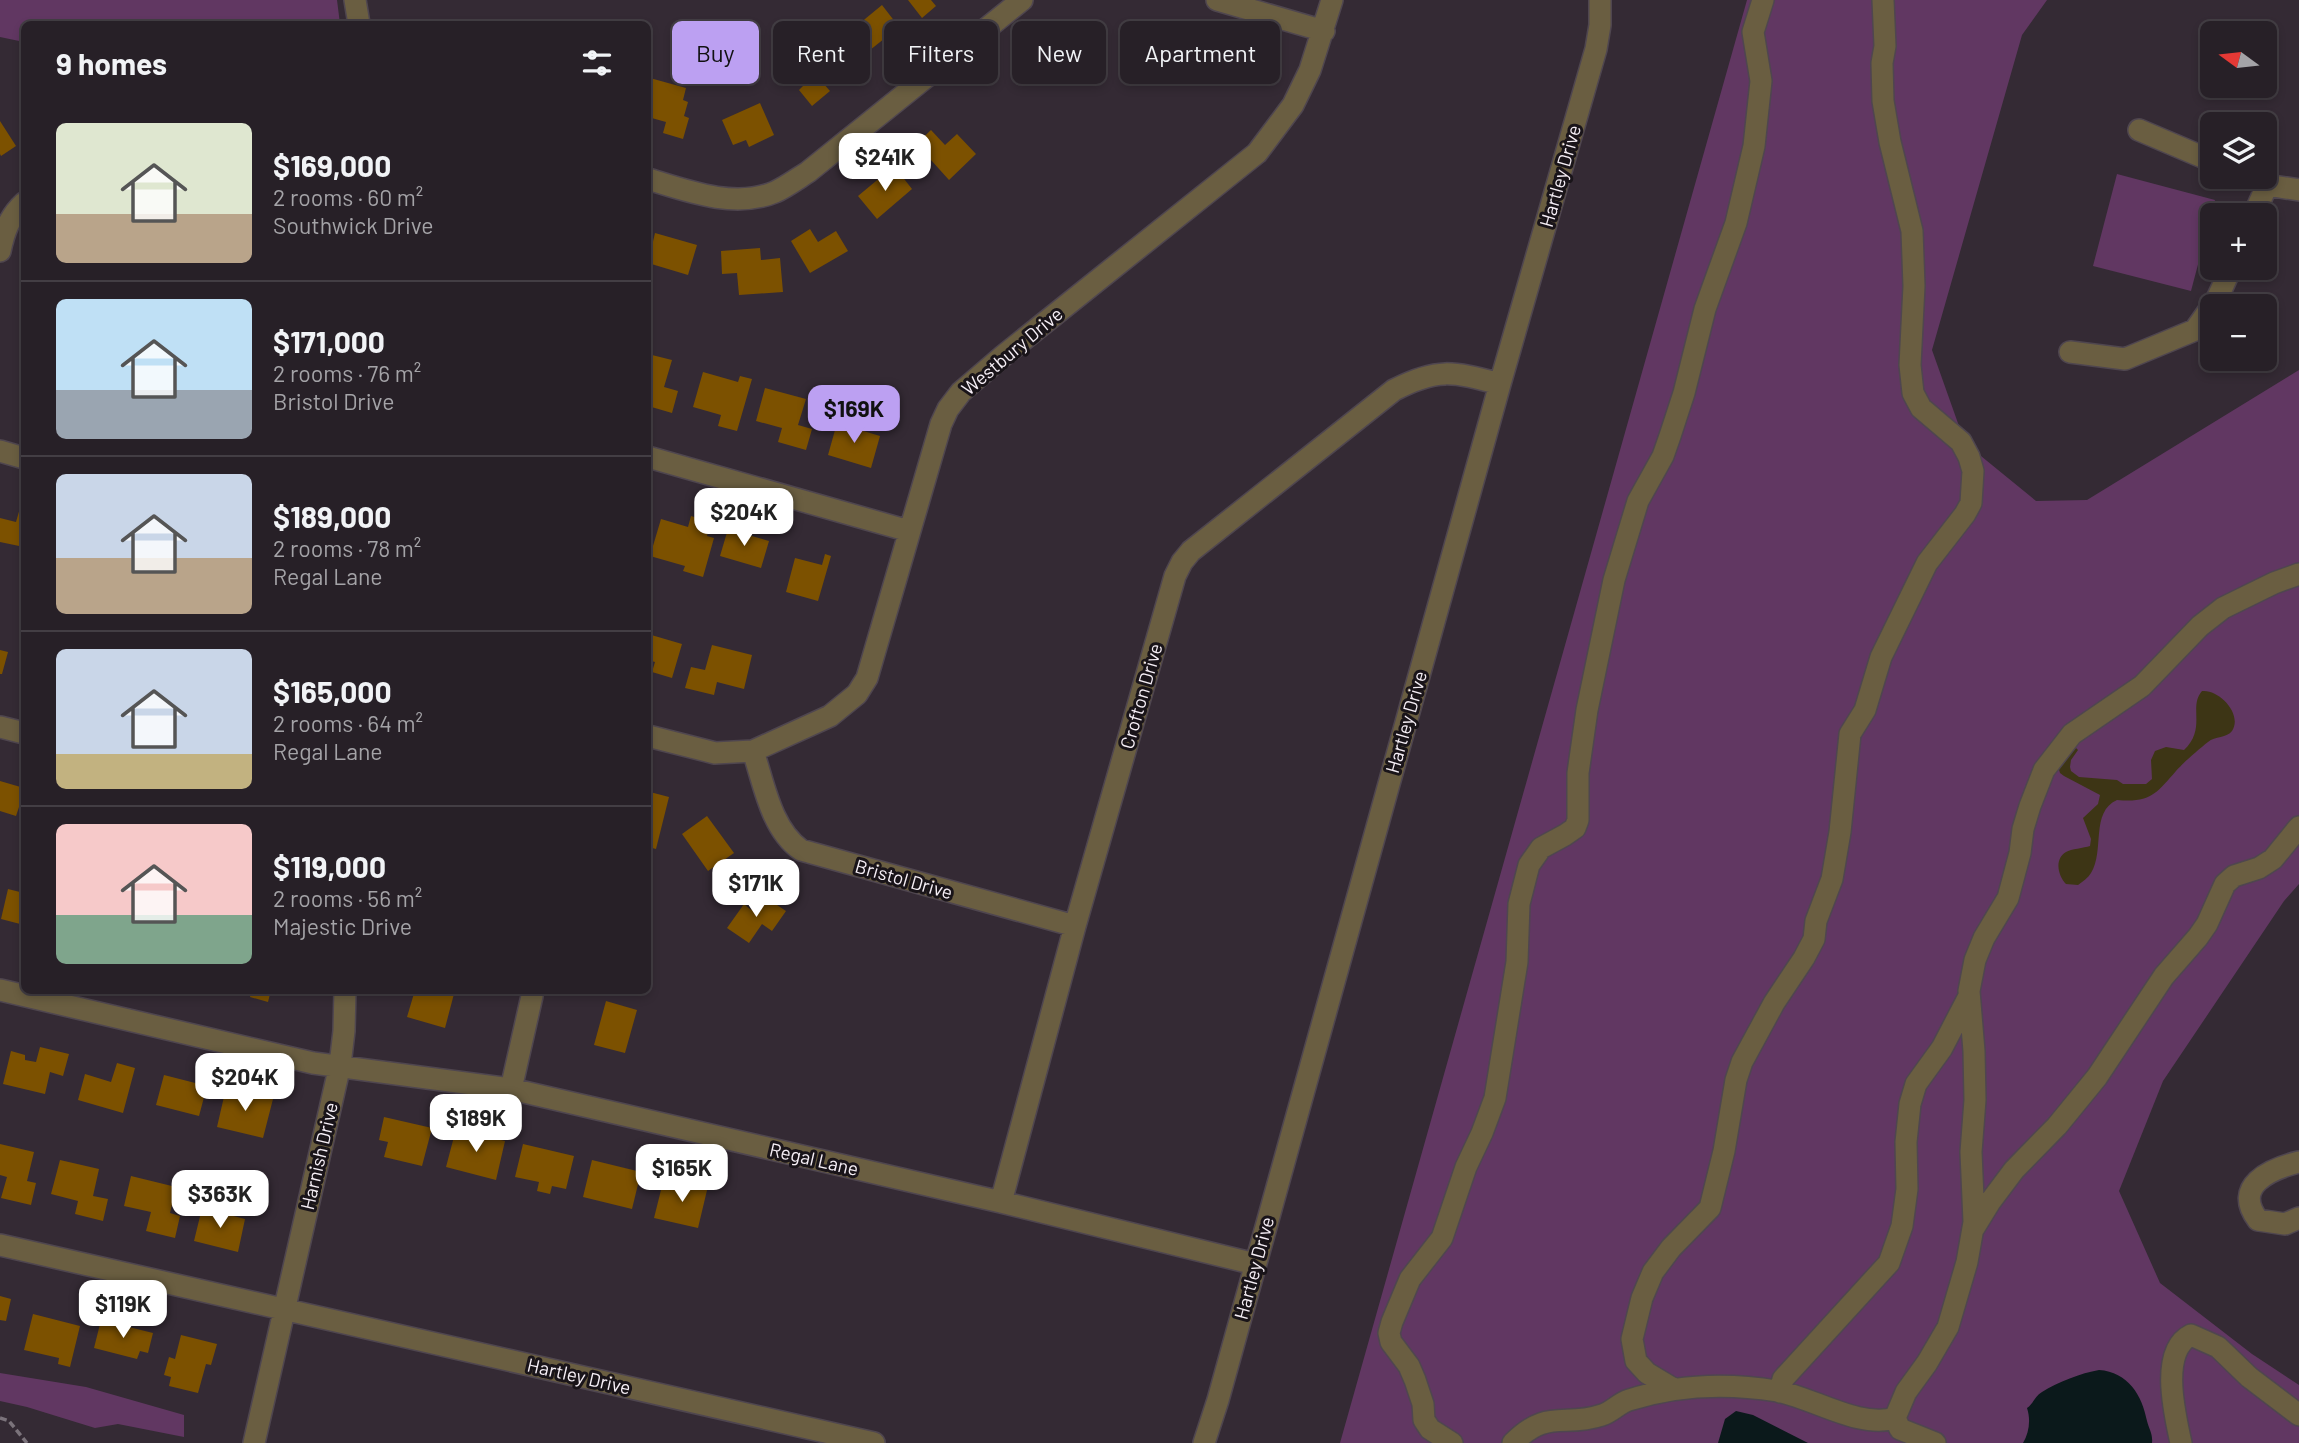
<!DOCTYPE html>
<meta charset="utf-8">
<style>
body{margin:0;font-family:Barlow,sans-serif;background:#2f282f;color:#f1f3f6;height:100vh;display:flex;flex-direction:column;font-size:26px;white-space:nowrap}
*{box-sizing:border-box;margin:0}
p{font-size:23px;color:#a4a3a7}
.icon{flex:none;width:38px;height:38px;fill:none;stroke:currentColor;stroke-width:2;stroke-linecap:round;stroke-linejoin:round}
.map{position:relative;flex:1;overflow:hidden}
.side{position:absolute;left:21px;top:21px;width:630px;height:973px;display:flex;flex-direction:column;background:#272027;border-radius:10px;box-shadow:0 4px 10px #0003,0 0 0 2px #433e44}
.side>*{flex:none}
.hud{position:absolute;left:672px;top:21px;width:665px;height:63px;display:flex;gap:14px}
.needle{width:46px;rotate:285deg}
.tools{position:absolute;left:2200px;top:21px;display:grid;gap:14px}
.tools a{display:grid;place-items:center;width:77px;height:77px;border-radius:10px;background:#272027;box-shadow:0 4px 10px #0003,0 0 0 2px #433e44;font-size:35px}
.price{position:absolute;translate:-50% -60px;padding:0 16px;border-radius:14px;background:#fff;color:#222;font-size:23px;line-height:46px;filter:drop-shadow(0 2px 4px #0008)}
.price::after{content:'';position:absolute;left:50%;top:42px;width:21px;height:16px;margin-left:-10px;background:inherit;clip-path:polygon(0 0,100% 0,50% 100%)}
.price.selected{background:#bca0f2;color:#111}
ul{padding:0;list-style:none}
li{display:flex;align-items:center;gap:21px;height:175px;padding:0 35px}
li+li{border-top:2px solid #433e44}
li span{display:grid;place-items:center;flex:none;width:196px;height:140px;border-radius:10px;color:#555}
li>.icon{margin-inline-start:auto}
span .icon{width:84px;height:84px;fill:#fffc;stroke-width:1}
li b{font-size:30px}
h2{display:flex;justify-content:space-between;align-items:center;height:84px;padding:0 35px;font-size:30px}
.pill{padding:0 24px;border-radius:10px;background:#272027;box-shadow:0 4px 10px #0003,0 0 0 2px #433e44;font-size:24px;line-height:63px}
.pill.selected{background:#bca0f2;color:#111}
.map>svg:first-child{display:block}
.green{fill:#613762}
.sand{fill:#3d3515}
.water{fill:#0b191b}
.building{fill:#7c5100}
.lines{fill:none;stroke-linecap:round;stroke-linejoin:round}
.minor-casing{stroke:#4f464f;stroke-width:24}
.path{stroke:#7b737b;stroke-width:3.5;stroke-dasharray:7 3.5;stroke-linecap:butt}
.minor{stroke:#6a5e41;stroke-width:21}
.labels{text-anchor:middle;stroke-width:6;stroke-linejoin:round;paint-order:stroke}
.street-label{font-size:19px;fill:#f6eff6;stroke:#191419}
</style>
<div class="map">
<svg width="2299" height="1443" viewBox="0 0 2299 1443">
<rect width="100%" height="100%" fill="#342a34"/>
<path class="green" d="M0,0h337l3,24h-316v18l-24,-5z
M1747,0h300l-25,35 -90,315 33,93 71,58 51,-1 212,-130v514l-15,17 -121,180 -44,110 41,92 92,71 47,31v58h-959z
M2117,174l98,26 -24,91 -98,-25z
M0,1373l86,14 98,28v22l-66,-13 -23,4 -68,-21 -27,-6z"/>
<path class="sand" d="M2202,691c17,-2 41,23 30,40 -5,7 -17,5 -24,11 -10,8 -24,20 -32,29 -20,23 -26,32 -59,29 -27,12 -12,51 -26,73 -3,5 -8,8 -13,12l-12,-1c-8,-8 -12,-25 0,-32 5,-3 18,-4 24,-6l1,-7 -8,-21 15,-14 2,-9 -36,-19 -4,-3 -2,-7 16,-20 4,4 -7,10 -1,7 1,4 8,6 38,3 6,4h23l6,-5 -1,-19 4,-9 11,-4 18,3c23,-22 4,-43 18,-59z"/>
<path class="water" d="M2099,1370c29,2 43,25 48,51 2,8 6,13 5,22h-129c6,-10 8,-23 4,-35 6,-4 8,-12 15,-16 16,-10 39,-19 57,-22z
M1736,1411l17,4 55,28h-90l7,-24z"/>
<path class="building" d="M908,0h23l5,6 -14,12z
M882,5l17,22 -34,27 -17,-21z
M821,38l23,27 -21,18 7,8 -18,15 -13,-16 4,-4 -16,-19z
M650,78l36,10 -3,12 5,2 -4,14 5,2 -6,21 -20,-6 3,-11 -18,-5v-29z
M760,103l14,32 -25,12 -3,-7 -13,5 -11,-25z
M0,121l16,25 -15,10 -1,-2z
M931,130l14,15 12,-11 19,20 -27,26 -18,-20 -9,9 -15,-16z
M894,166l18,23 -35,30 -19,-23z
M810,229l8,13 18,-11 12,20 -38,22 -19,-32z
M655,233l42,12 -9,30 -40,-12z
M760,248l1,12 19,-2 3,34 -44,3 -2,-22 -15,1 -1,-23z
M648,354l24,6 -8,27 14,4 -6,22 -24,-7z
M703,372l35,10 2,-6 12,3 -15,52 -19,-5 3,-11 -28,-8z
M765,388l41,11 -8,26 14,4 -6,21 -28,-8 4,-14 -26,-7z
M24,389v19l-5,-1z
M837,423l43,13 -9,32 -43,-13z
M20,508l4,1v38l-24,-5v-24l16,4z
M691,516l20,6 -4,14 7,2 -11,39 -20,-6 2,-5 -35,-10 11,-37 27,8z
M728,529l41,12 -8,27 -41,-12z
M825,554l6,2 -13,45 -32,-9 9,-34 27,7z
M648,634l34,10 -10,34 -20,-6 3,-10 -7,-2z
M712,645l40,10 -8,34 -27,-7 -3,13 -29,-7 6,-21 14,3z
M0,650l8,2 -6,22h-2z
M0,781l24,7v21l-5,-2 -3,9 -16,-5z
M650,792l19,5 -13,52 -8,-2v-46z
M707,816l27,37 -26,18 -26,-37z
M8,889l16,4v32l-23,-6z
M762,895l24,16 -14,20 -10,-7 -13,19 -22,-15 17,-24 7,6z
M252,990h19l-3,12 -18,-5z
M415,990h40l-10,38 -38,-11z
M606,1001l31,9 -12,43 -31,-8z
M40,1047l29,7 -6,22 -13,-4 -5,22 -42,-10 8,-33 14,4v5l11,2z
M117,1063l18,5 -12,45 -45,-13 7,-26 26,8z
M164,1075l43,11 -8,30 -43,-11z
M226,1088l47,11 -10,39 -46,-11z
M384,1117l48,11 -10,38 -38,-9 4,-15 -9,-2z
M456,1129l49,12 -9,39 -50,-13z
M0,1144l34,8 -7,29 9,2 -5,22 -30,-7 6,-21 -7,-2z
M523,1144l51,12 -8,33 -14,-3 -2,8 -13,-3 2,-9 -24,-5z
M60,1160l39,9 -6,27 15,3 -5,22 -28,-7 3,-13 -27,-7z
M592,1160l49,12 -9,37 -49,-12z
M131,1176l45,11 -6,26 10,3 -5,22 -29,-7 5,-19 -27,-6z
M682,1179l26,7 -10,42 -44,-10 8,-32 17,4z
M202,1208l43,11 -7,33 -44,-11z
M0,1296l11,3 -5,22 -6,-1z
M33,1314l47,12 -10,41 -12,-3 1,-6 -35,-8z
M101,1320l52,13 -5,20 -8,-2 -3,8 -43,-11z
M181,1335l36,9 -6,21 -5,-1 -8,29 -29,-7 2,-9 -7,-2 5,-18 6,2z"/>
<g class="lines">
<g class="minor-casing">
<path id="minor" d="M355,0l4,24
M1217,0l107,31
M2139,130l73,31
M2248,177l19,8 32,5
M648,179c39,12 87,30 127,13 11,-5 22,-13 33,-20l214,-172
M2254,215l13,-30
M0,251c4,-19 9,-34 24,-48
M2070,352l55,7 70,-29 22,-31 14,-31
M0,451l24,7
M648,457l261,74
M0,727l24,6
M648,736l67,17 38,-2 77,-35 27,-22 10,-16 74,-254 7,-15 13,-17 42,-36 254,-203 36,-48 17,-35 22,-70
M753,751c11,33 18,78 48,99l274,76
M0,990l313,73 198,26 490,113 254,62
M511,1089l21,-93
M2299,1162c-29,7 -67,24 -41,58l27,4 14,-6
M1001,1202l74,-276 100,-350 7,-14 9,-11 203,-161c44,-23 60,-18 106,-6
M1974,1228l16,-26 24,-32 43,-44 40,-49 67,-101 34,-39 9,-13 18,-40 9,-8 25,-8 14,-9 26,-32
M0,1245l874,198
M1672,1388l-25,-15 -11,-12 -4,-22 10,-41 11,-26 18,-24 39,-40 14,-57 12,-71 6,-18 32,-59 30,-45 10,-19 2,-18 16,-42 8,-47 10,-98 15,-24 16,-53 46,-94 38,-49 6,-11 2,-32 -4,-14 -8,-15 -40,-34 -8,-15 -3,-28 4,-79 -2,-55 -22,-89 -7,-41 -1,-38 3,-17 -2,-46
M1780,1392l3,-13 106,-116 13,-37 5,-37 -1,-47 4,-38 6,-20 26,-36 26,-50
M254,1443l86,-378 4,-34 1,-41
M1204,1443l14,-43 282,-1016 96,-335 4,-24v-25
M1452,1443l-22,-14 -6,-9 -1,-16 -8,-24 -6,-14 -18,-24 -2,-9 3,-11 18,-43 32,-41 24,-71 16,-34 13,-35 22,-136 2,-58 10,-39 12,-17 24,-13 10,-7 3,-8v-47l9,-63 27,-130 24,-79 25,-45 7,-20 14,-43 21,-84 31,-86 18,-77 7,-65 -8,-49 10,-32
M1513,1443c35,-35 50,-15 89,-28 10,-3 17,-12 27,-15 47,-15 99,-17 148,-9 35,6 82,38 118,27
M1935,1443l-35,-14 -5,-11 11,-26 21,-29 21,-36 19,-65 7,-40 -3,-70 4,-52 -1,-49 -5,-60 6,-31 9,-22 24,-40 12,-45 3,-24 7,-23 14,-36 28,-36 70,-48 58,-60 23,-18 51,-25 25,-9
M2181,1443c-6,-28 -22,-92 10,-108l27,12 31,30 50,38"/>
</g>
<path class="path" d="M0,1418l9,3 18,22"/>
<use href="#minor" class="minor"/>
</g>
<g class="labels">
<g class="street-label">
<text transform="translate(1560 176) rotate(-74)" y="7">Hartley Drive</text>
<text transform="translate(1012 351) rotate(-40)" y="7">Westbury Drive</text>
<text transform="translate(1141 696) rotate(-74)" y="7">Crofton Drive</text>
<text transform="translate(1406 722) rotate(-74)" y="7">Hartley Drive</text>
<text transform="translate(904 879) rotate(16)" y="7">Bristol Drive</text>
<text transform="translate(319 1156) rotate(-77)" y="7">Harnish Drive</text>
<text transform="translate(814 1159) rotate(13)" y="7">Regal Lane</text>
<text transform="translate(1254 1268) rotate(-75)" y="7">Hartley Drive</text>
<text transform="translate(579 1376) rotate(13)" y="7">Hartley Drive</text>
</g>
</g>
</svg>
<div class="tools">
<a><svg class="needle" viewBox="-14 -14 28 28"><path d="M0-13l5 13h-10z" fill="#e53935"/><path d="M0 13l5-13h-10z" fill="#a4a3a7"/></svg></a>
<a><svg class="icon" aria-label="layers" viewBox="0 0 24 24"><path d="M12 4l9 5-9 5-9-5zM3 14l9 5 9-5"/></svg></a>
<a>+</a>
<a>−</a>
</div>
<b class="price" style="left:885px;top:193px">$241K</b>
<b class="price selected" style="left:854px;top:445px">$169K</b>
<b class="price" style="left:744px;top:548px">$204K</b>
<b class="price" style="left:756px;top:919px">$171K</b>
<b class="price" style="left:245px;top:1113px">$204K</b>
<b class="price" style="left:476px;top:1154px">$189K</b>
<b class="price" style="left:682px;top:1204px">$165K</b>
<b class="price" style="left:220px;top:1230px">$363K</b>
<b class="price" style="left:123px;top:1340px">$119K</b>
<div class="hud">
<a class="pill selected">Buy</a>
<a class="pill">Rent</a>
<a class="pill">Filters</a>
<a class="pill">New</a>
<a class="pill">Apartment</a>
</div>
<section class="side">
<h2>9 homes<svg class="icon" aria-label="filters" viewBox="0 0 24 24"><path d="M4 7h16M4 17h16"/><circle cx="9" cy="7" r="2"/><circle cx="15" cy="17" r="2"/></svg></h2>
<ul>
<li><span style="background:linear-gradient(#dfe7d0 65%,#b9a48a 0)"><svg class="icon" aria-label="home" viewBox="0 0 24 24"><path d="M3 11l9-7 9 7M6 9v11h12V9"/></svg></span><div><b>$169,000</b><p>2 rooms · 60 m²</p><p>Southwick Drive</p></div></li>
<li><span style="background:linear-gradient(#bfe0f5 65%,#9aa5b1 0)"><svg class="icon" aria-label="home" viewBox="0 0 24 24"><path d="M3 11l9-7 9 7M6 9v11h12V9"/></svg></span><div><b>$171,000</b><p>2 rooms · 76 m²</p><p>Bristol Drive</p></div></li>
<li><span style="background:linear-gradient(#c9d6e8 60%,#b9a48a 0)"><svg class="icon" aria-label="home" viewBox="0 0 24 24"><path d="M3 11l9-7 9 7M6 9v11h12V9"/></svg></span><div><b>$189,000</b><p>2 rooms · 78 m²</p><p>Regal Lane</p></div></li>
<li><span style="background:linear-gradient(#c9d6e8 75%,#c2b280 0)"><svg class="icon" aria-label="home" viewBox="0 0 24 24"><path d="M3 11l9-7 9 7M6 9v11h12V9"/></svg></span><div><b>$165,000</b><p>2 rooms · 64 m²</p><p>Regal Lane</p></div></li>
<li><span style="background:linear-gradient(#f6c9c9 65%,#7fa58c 0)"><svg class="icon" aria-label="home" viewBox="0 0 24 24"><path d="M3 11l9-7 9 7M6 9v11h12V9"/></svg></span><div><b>$119,000</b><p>2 rooms · 56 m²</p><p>Majestic Drive</p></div></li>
</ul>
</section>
</div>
